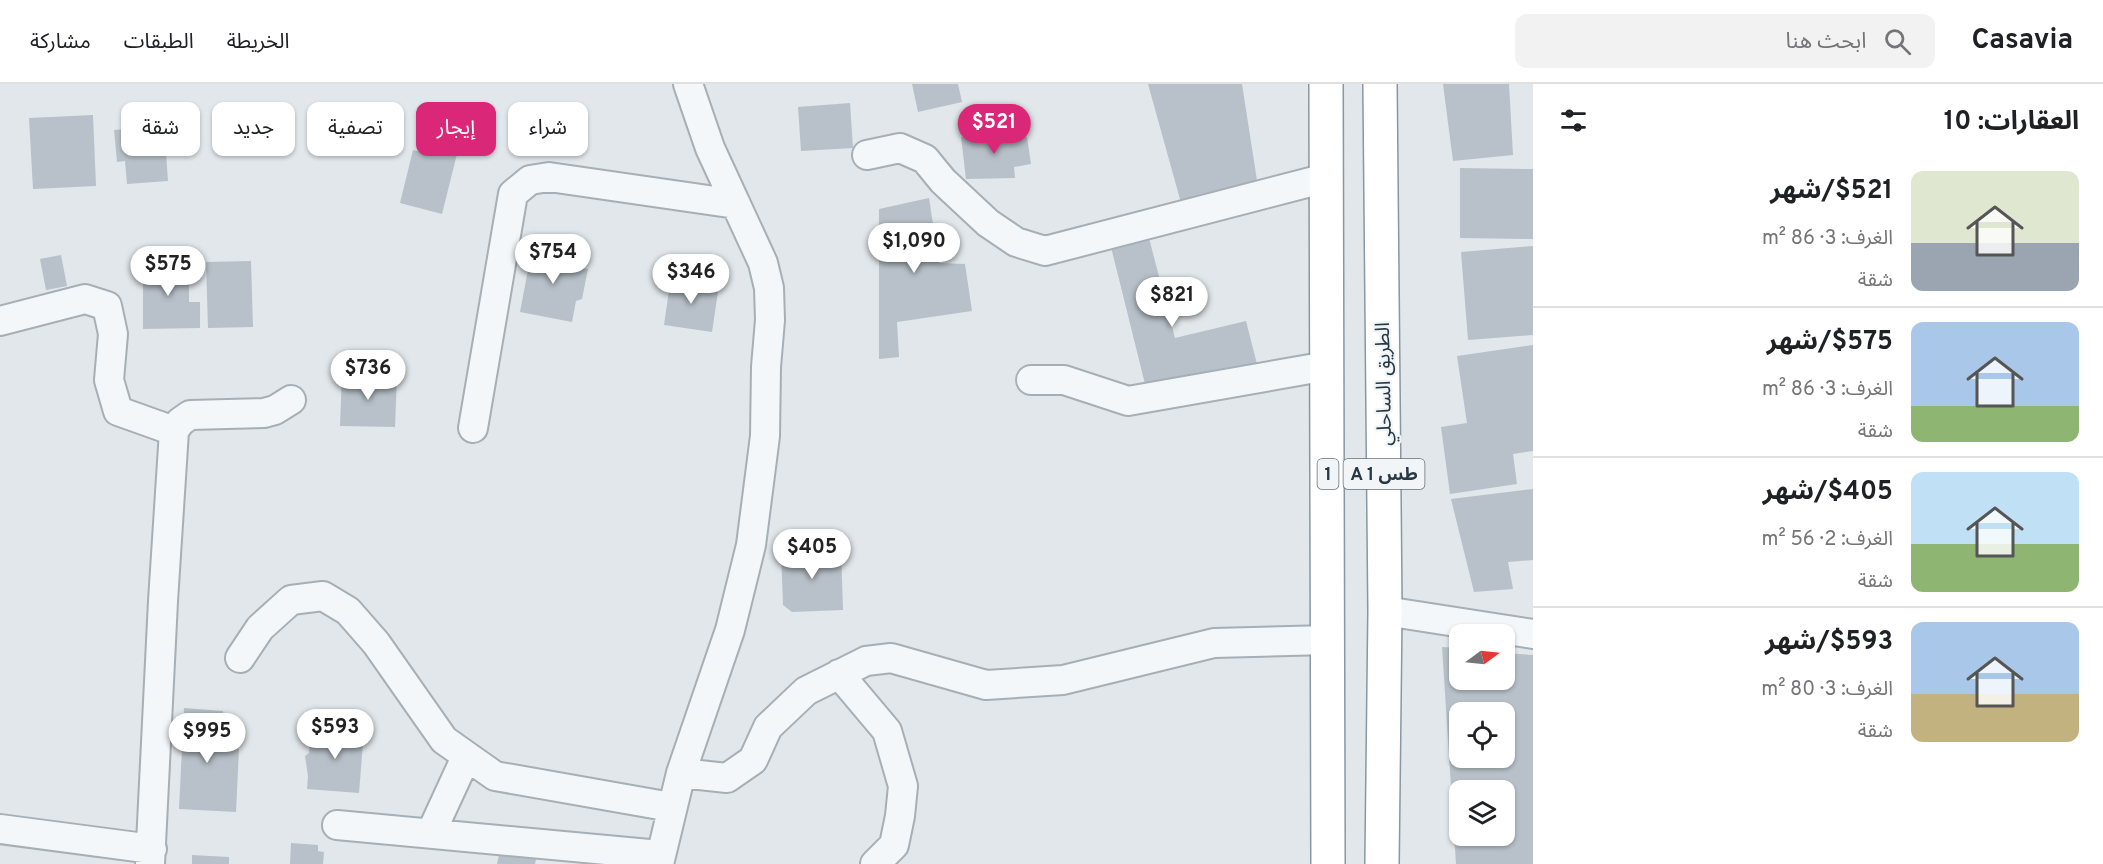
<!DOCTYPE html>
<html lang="ar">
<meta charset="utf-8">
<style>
body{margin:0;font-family:Overpass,"Noto Sans Arabic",sans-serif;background:#f2f2f2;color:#202124;direction:rtl;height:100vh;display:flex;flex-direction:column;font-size:22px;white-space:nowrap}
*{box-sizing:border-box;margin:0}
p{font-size:20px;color:#757577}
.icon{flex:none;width:33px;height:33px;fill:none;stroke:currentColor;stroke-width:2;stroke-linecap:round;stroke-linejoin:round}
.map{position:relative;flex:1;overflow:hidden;direction:ltr}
.side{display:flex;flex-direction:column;background:#fff;width:570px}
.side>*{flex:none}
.top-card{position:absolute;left:18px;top:18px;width:570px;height:54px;direction:rtl;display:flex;gap:12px}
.needle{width:39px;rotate:75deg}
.buttons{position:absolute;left:1449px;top:540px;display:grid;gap:12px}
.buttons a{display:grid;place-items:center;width:66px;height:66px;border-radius:12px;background:#fff;box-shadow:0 2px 4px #0004;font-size:30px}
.price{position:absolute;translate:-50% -51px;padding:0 14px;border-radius:21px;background:#fff;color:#222;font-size:20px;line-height:39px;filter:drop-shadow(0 2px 3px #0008)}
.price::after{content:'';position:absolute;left:50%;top:36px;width:18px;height:14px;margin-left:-9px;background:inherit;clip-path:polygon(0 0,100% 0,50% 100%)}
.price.selected{background:#db2777;color:#fff}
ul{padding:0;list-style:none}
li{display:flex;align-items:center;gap:18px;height:150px;padding:0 24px}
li+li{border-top:2px solid #e0e0e0}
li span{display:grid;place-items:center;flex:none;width:168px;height:120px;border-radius:12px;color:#555}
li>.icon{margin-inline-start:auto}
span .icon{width:72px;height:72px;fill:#fffc;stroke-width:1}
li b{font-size:26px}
h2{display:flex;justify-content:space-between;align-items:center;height:72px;padding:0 24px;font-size:26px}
.tag{padding:0 21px;border-radius:12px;background:#fff;box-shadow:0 2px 4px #0004;font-size:21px;line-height:54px}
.tag.selected{background:#db2777;color:#fff}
header{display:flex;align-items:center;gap:36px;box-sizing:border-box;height:84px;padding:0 30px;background:#fff;border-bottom:2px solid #e0e0e0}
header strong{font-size:28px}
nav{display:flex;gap:33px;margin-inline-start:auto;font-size:21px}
.search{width:420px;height:54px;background:#f2f2f2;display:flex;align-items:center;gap:15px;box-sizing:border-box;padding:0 21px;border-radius:12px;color:#757577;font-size:22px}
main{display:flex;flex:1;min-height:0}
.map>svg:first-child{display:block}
.building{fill:#b8c1c9;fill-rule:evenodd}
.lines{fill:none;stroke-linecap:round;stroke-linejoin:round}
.street-casing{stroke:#a6afb6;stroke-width:32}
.highway-casing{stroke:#8897a2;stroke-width:36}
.street{stroke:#f4f7f9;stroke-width:28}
.highway{stroke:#fff;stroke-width:33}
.labels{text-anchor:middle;stroke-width:4.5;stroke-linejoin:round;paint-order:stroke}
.shield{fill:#f1f5f8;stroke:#64717a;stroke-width:1.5}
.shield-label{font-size:18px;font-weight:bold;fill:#283844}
.street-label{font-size:20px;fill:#283844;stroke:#f1f5f8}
</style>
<header>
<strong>Casavia</strong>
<div class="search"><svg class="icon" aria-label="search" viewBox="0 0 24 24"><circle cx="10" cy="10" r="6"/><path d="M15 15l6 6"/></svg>ابحث هنا</div>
<nav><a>الخريطة</a><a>الطبقات</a><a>مشاركة</a></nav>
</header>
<main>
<section class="side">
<h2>العقارات: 10<svg class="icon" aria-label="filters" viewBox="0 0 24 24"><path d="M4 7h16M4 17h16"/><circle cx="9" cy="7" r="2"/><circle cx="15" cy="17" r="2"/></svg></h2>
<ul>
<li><span style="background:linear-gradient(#dfe7d0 60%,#9aa5b1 0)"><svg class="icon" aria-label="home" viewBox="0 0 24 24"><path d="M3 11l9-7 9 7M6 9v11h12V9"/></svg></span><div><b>$521/شهر</b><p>الغرف: 3 · 86 m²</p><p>شقة</p></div></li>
<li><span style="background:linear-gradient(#a9c7e8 70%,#8fb573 0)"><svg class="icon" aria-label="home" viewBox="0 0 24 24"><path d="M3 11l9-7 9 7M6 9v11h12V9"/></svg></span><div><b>$575/شهر</b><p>الغرف: 3 · 86 m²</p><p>شقة</p></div></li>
<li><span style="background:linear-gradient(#bfe0f5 60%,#8fb573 0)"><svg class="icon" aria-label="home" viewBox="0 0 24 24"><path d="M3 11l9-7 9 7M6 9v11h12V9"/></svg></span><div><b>$405/شهر</b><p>الغرف: 2 · 56 m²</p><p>شقة</p></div></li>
<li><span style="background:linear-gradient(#a9c7e8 60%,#c2b280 0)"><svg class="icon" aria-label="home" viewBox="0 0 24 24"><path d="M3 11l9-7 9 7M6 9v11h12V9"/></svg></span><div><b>$593/شهر</b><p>الغرف: 3 · 80 m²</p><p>شقة</p></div></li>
</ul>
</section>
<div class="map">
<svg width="1533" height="780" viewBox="0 0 1533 780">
<rect width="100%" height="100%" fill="#e1e7eb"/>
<path class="building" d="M912,0h46l4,18 -44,10z
M1148,0h94l16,103 -75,23z
M1443,0h66l4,71 -60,6z
M850,19l3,45 -52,3 -3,-44z
M93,31l3,71 -63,3 -4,-71z
M164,42l4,55 -41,3 -2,-23 -8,1 -3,-32z
M1008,44l5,11 14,-2 4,27 -17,3 1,11 -49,1 -5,-42z
M430,63l27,7 -15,60 -42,-11 13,-53 12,3z
M1460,84l73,1v70l-73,-1z
M929,114l10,65 26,1 7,47 -75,11 2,35 -20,2v-150z
M1149,154l26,100 71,-17 11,43 -110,28 -36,-145z
M1533,162v89l-65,5 -7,-88z
M532,165l50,9 -2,10 8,1 -6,30 -6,2 -4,21 -52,-10z
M61,171l6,31 -21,4 -6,-31z
M143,177h46v41h11v26l-57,1z
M251,177l2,66 -45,1 -2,-66z
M671,193l48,8 -7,47 -48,-7z
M1533,261v106l-20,3 4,30 -67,10 -9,-67 26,-4 -10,-67z
M342,291l55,2 -2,50 -55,-1z
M1533,405v71l-25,2 5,27 -39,3 -23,-93z
M841,464l2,62 -51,2 -9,-7 -2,-55z
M1442,563l18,1v32h44v-27l29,2v209h-77zM1460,628h44v46h-44zM1460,706h44v46h-44z
M184,624l39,3 -2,37 18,1 -3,63 -57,-3z
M311,642l53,5 -5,62 -52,-4 1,-13 -3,-20 4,-3z
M291,759l27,2v6l6,1 -1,12h-33z
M517,766l20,4 -2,10h-38l2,-9z
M192,771l37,2v7h-37z"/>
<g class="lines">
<g class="street-casing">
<path id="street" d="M867,71l33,-7 25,11 18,22 45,42 28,19 29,9 281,-73
M0,237l85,-22 22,7 6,28 -4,46 9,31 56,20
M1031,296h33l64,21 199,-35
M473,344l40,-234 17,-14 19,-3 187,27
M1385,527l148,23
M240,574l20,-30 31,-28 32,-4 25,15 28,32 68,97 51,36 176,31
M839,590l48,57 16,55 -3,30 -6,29 -19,19
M681,689l46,5 26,-18 15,-33 38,-36 60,-30 25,-3 95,27 77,-5 151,-37 114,-3
M337,741l323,30
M0,745l152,20
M431,749l35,-76
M150,780l13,-263 11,-170 6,-9 10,-7 74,-2 11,-3 16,-10
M659,780l22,-91 49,-143 21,-85 14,-109 1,-69 4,-47 -1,-32 -6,-25 -53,-115 -22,-64"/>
</g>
<g class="highway-casing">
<path id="highway" d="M1326,0l2,780
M1380,0l5,527 -3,253"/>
</g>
<use href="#street" class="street"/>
<use href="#highway" class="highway"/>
</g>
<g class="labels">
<g class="shield">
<rect x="1317.5" y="375" width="21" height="30" rx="4.5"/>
<rect x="1343.5" y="375" width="81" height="30" rx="4.5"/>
</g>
<g class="shield-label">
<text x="1328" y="396">1</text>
<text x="1384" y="396">A 1 طس</text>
</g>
<g class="street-label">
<text transform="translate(1383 300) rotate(-91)" y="7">الطريق الساحلي</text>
</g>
</g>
</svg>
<div class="buttons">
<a><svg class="needle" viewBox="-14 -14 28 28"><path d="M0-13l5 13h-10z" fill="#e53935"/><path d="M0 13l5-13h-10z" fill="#757577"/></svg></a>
<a><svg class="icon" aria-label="locate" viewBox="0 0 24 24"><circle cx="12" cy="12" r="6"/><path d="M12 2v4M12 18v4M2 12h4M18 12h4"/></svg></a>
<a><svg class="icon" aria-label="layers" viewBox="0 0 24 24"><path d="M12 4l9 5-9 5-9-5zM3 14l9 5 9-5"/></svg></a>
</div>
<b class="price selected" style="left:994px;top:71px">$521</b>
<b class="price" style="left:914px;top:190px">$1,090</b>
<b class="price" style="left:553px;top:201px">$754</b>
<b class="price" style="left:168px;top:213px">$575</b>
<b class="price" style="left:691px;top:221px">$346</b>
<b class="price" style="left:1172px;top:244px">$821</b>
<b class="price" style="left:368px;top:317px">$736</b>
<b class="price" style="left:812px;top:496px">$405</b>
<b class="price" style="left:335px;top:676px">$593</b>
<b class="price" style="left:207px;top:680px">$995</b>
<div class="top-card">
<a class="tag">شراء</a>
<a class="tag selected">إيجار</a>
<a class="tag">تصفية</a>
<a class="tag">جديد</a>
<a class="tag">شقة</a>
</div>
</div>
</main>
